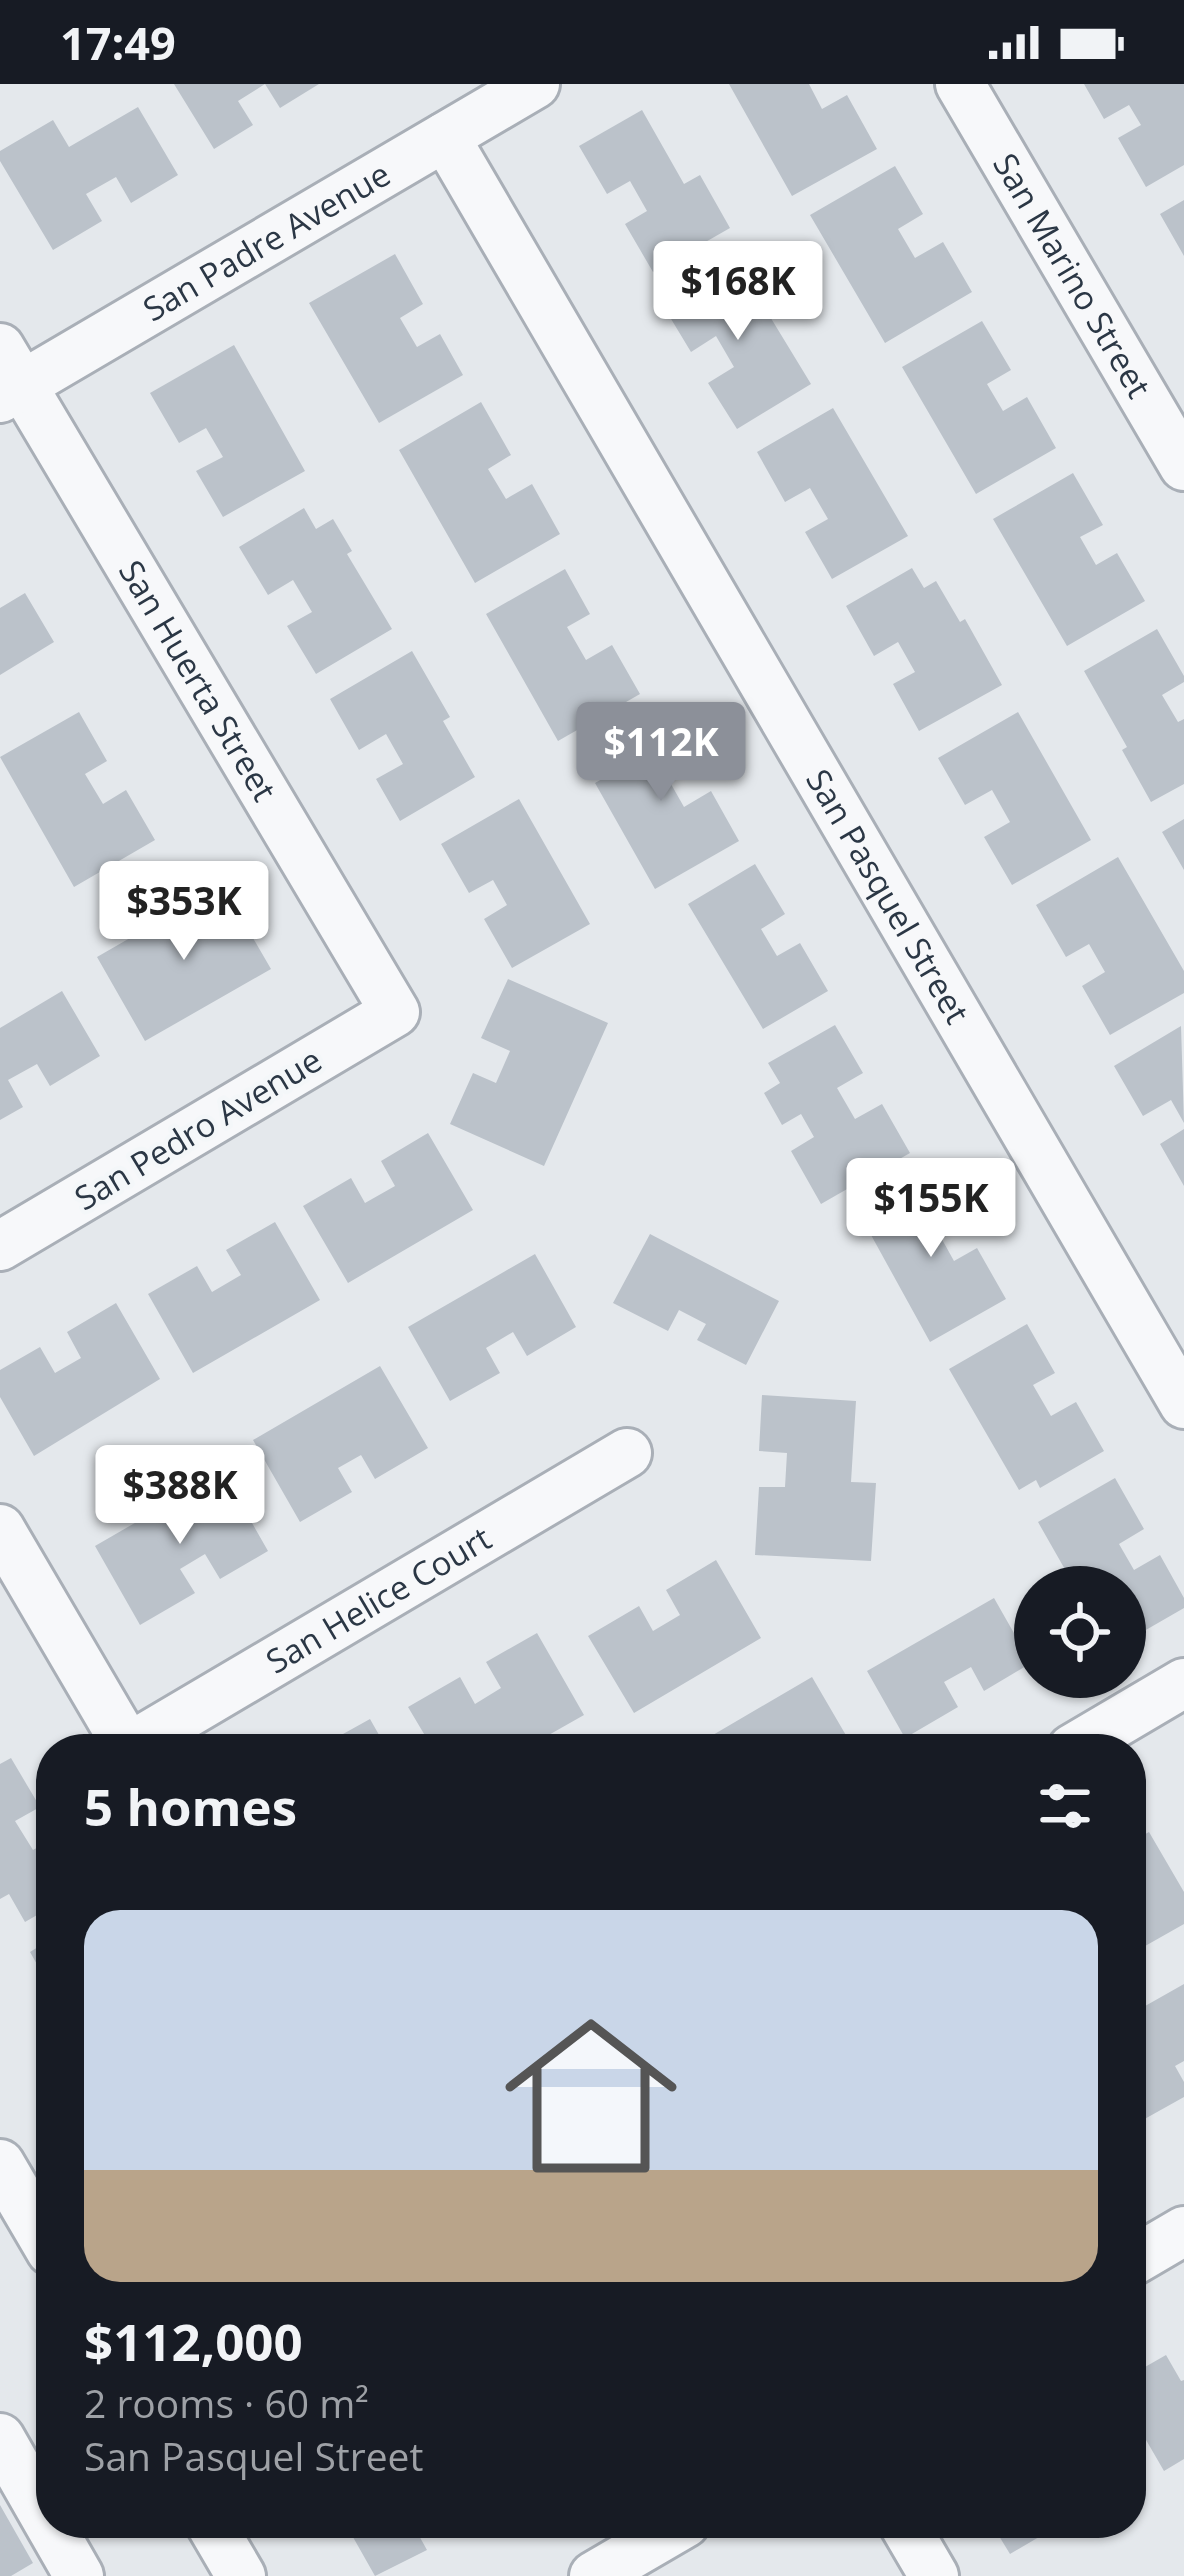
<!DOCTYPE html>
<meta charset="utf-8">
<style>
body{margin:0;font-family:"Open Sans",sans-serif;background:#20242c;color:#f1f3f6;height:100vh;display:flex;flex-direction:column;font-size:45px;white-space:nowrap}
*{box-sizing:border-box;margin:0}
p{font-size:39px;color:#9ea1a6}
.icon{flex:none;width:66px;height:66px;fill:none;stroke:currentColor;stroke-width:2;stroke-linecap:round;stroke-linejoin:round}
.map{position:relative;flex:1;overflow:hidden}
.side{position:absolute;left:36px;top:1650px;width:1110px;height:804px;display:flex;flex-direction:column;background:#171b24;border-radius:48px;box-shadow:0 3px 9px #0004}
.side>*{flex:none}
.fabs{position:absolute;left:1014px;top:1482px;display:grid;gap:24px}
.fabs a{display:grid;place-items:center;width:132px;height:132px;border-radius:50%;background:#171b24;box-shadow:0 3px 9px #0004;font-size:60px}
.price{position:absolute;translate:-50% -102px;padding:0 27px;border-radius:12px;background:#fff;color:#222;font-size:39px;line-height:78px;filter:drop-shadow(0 3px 6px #0008)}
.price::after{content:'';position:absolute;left:50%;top:72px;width:36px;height:27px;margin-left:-18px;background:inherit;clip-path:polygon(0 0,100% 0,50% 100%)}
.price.active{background:#8c9099;color:#fff}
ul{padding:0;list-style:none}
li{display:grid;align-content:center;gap:24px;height:636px;padding:0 48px}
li+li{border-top:3px solid #363941}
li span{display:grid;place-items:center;height:372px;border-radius:36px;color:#555}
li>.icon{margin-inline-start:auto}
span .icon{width:216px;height:216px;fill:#fffc;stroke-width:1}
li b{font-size:51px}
h2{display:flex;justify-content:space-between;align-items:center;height:144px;padding:0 48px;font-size:51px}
.status{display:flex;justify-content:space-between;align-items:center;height:84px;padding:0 60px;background:#171b24;direction:ltr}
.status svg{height:33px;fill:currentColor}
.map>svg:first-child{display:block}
.building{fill:#bbc2ca}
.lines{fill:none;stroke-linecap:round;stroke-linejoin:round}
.minor-casing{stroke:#a9afb7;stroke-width:54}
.minor{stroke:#f7f8fa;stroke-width:48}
.labels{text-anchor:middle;stroke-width:9;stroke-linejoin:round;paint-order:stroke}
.street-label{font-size:33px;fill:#2b3745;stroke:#f4f7f9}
</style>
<div class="status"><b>17:49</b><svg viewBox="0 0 49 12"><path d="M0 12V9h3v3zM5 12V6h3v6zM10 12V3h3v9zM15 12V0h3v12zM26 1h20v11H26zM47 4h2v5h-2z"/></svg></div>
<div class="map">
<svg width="1184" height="2492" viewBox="0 0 1184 2492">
<rect width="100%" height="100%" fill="#e4e8ec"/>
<path class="building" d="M174,0h145l-39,24 -15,-24 -27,17 15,24 -39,24z
M729,0h80l13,25 25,-14 30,54 -85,47z
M1084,0h100v81l-38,22 -28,-49 23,-13 -12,-20 -25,14z
M138,23l40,68 -47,28 -15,-26 -30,17 16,27 -49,29 -53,-89v-10l53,-31 16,27z
M642,26l42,74 16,-9 30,53 -77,44 -28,-48 22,-13 -17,-30 -23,13 -28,-48z
M895,82l28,48 -25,15 17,29 28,-16 29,50 -87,51 -75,-128z
M1184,116v56l-24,-42z
M395,170l28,50 -23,14 17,29 23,-13 23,41 -84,48 -70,-120z
M735,175l76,125 -74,45 -29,-46 26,-16 -18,-31 -25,16 -29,-48z
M982,237l29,49 -24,14 16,27 24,-14 29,51 -80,46 -74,-127z
M234,261l71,126 -82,46 -27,-46 27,-14 -17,-29 -27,15 -29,-50z
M481,318l30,53 -23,14 18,30 26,-15 28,50 -85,49 -76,-133z
M833,324l75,128 -76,43 -27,-47 23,-13 -18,-31 -25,14 -28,-50z
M1073,389l30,52 -23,12 16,28 21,-12 28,48 -78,45 -74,-127z
M304,424l12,21 17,-10 19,32 -5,3 45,75 -76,45 -29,-48 25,-14 -19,-32 -25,15 -29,-48z
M912,484l12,20 12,-7 24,41 5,-3 37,66 -83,46 -26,-47 22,-12 -17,-30 -24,14 -28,-50z
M565,485l25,45 -23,13 19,33 26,-15 28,49 -82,47 -72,-127z
M25,509l29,49 -54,33v-67z
M1157,545l27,47v6l-22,13 16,27 6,-3v65l-33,18 -29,-52 5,-3 -43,-76z
M412,567l38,66 -7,4 32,56 -75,44 -24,-42 27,-15 -17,-30 -27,16 -29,-51z
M79,628l28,49 -22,13 18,30 23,-14 29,50 -81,47 -74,-130z
M1018,628l73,128 -79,45 -28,-48 26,-15 -18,-32 -27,15 -27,-47z
M665,629l29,50 -27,14 17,30 27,-16 28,50 -84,48 -60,-106 16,-9 -13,-23z
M519,715l71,125 -78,44 -28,-49 23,-14 -14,-25 -24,13 -28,-49z
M1184,735v51l-22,-38z
M1118,773l66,114v22l-74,42 -28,-49 23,-14 -16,-28 -23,13 -30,-52z
M755,780l30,50 -24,15 16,27 23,-13 28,48 -65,38 -75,-125z
M222,801l49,84 -126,72 -48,-84z
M508,895l100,44 -64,143 -94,-42 23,-51 23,10 14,-32 -29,-13z
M62,907l38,65 -50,30 -13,-22 -29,16 15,27 -23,13v-92z
M835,941l28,48 -26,15 18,31 27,-15 28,49 -89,51 -30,-53 23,-14 -13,-23 -19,11 -18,-32 16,-10 -12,-20z
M1181,942l3,97 -13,-23 -28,16 -29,-50z
M1184,1045v57l-24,-42z
M428,1049l45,77 -125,73 -45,-77 48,-28 14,25 30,-17 -14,-25z
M931,1091l27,48 -19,11 15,27 23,-13 29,51 -76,43 -70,-127z
M275,1138l45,78 -127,73 -45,-79 49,-28 15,26 29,-17 -15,-25z
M650,1150l129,67 -33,64 -49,-25 9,-16 -27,-14 -11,21 -55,-28z
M535,1170l41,73 -49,29 -14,-24 -27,16 14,25 -50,28 -42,-74z
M116,1219l44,76 -126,77 -34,-59v-27l40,-23 15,26 26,-15 -14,-26z
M1027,1240l28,49 -22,12 18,31 25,-14 28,49 -64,37 -4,-8 -17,10 -70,-121z
M380,1282l48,82 -53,31 -14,-24 -23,13 14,24 -52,30 -47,-82z
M762,1311l94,6 -5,81 25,1 -5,78 -116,-6 4,-68h26l2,-34 -28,-2z
M223,1388l45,79 -48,28 -15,-25 -25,15 15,24 -55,32 -45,-79z
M1115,1394l29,51 -25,15 15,26 26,-15 24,43v10l-59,34v-55h-50l-37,-65z
M716,1476l45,78 -127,75 -46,-77 51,-30 14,25 27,-16 -14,-25z
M994,1514l37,65 -47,28 -13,-24 -27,15 14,25 -53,31 -38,-67z
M537,1549l47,82 -60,34h-91l-25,-42 52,-30 15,27 26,-16 -15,-26z
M812,1593l42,72h-165z
M370,1635l17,30h-71z
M11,1674l29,49 -25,14 18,29 18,-10v67l-26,15 -16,-28 -9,5v-135z
M1149,1748l35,60v32l-53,30v-112z
M51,1855v50l-21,-37z
M1184,1900v77l-9,5 9,16v15l-43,24 -10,-17v-90z
M1166,2271l15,26 3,-1v79l-20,12 -33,-57v-39z
M0,2421l33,58 -22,13h-11z
M345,2439h67l15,27 -52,26z
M991,2439h72l-53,31z"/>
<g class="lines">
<g class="minor-casing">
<g id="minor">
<path id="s1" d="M960,0l224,382"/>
<path id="s2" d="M445,53l739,1267"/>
<path id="s3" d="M0,264l395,664 -395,234"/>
<path id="s4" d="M0,314l535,-314"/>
<path d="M0,1445l129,220"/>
<path id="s5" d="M128,1664l499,-295"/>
<path d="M1072,1665l112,-66"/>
<path d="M0,2080l51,87"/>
<path d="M1131,2178l53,-31"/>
<path d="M0,2354l79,138"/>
<path d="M210,2439l31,53"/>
<path d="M903,2439l31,53"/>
<path d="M594,2492l91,-53"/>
</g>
</g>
<use href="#minor" class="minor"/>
</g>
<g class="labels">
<g class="street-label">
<text dy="12" stroke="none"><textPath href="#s4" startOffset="309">San Padre Avenue</textPath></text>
<text dy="12" stroke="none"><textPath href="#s1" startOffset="222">San Marino Street</textPath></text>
<text dy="12" stroke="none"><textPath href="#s3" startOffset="387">San Huerta Street</textPath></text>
<text dy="12" stroke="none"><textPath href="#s2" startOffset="879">San Pasquel Street</textPath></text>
<text transform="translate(198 1045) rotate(-31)" y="12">San Pedro Avenue</text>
<text dy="12" stroke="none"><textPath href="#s5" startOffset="291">San Helice Court</textPath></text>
</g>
</g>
</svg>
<div class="fabs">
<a><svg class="icon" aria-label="locate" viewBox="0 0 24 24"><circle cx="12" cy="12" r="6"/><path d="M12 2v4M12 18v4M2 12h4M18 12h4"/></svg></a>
</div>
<b class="price" style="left:738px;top:259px">$168K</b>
<b class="price active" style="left:661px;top:720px">$112K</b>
<b class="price" style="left:184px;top:879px">$353K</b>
<b class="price" style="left:931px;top:1176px">$155K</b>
<b class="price" style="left:180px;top:1463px">$388K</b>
<section class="side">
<h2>5 homes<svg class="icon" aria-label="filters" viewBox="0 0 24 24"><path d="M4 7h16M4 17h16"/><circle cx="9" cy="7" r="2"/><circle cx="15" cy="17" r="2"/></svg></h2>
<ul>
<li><span style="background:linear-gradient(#c9d6e8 70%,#b9a48a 0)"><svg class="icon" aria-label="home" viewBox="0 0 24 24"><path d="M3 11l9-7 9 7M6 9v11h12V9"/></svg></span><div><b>$112,000</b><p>2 rooms · 60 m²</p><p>San Pasquel Street</p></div></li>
</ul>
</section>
</div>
